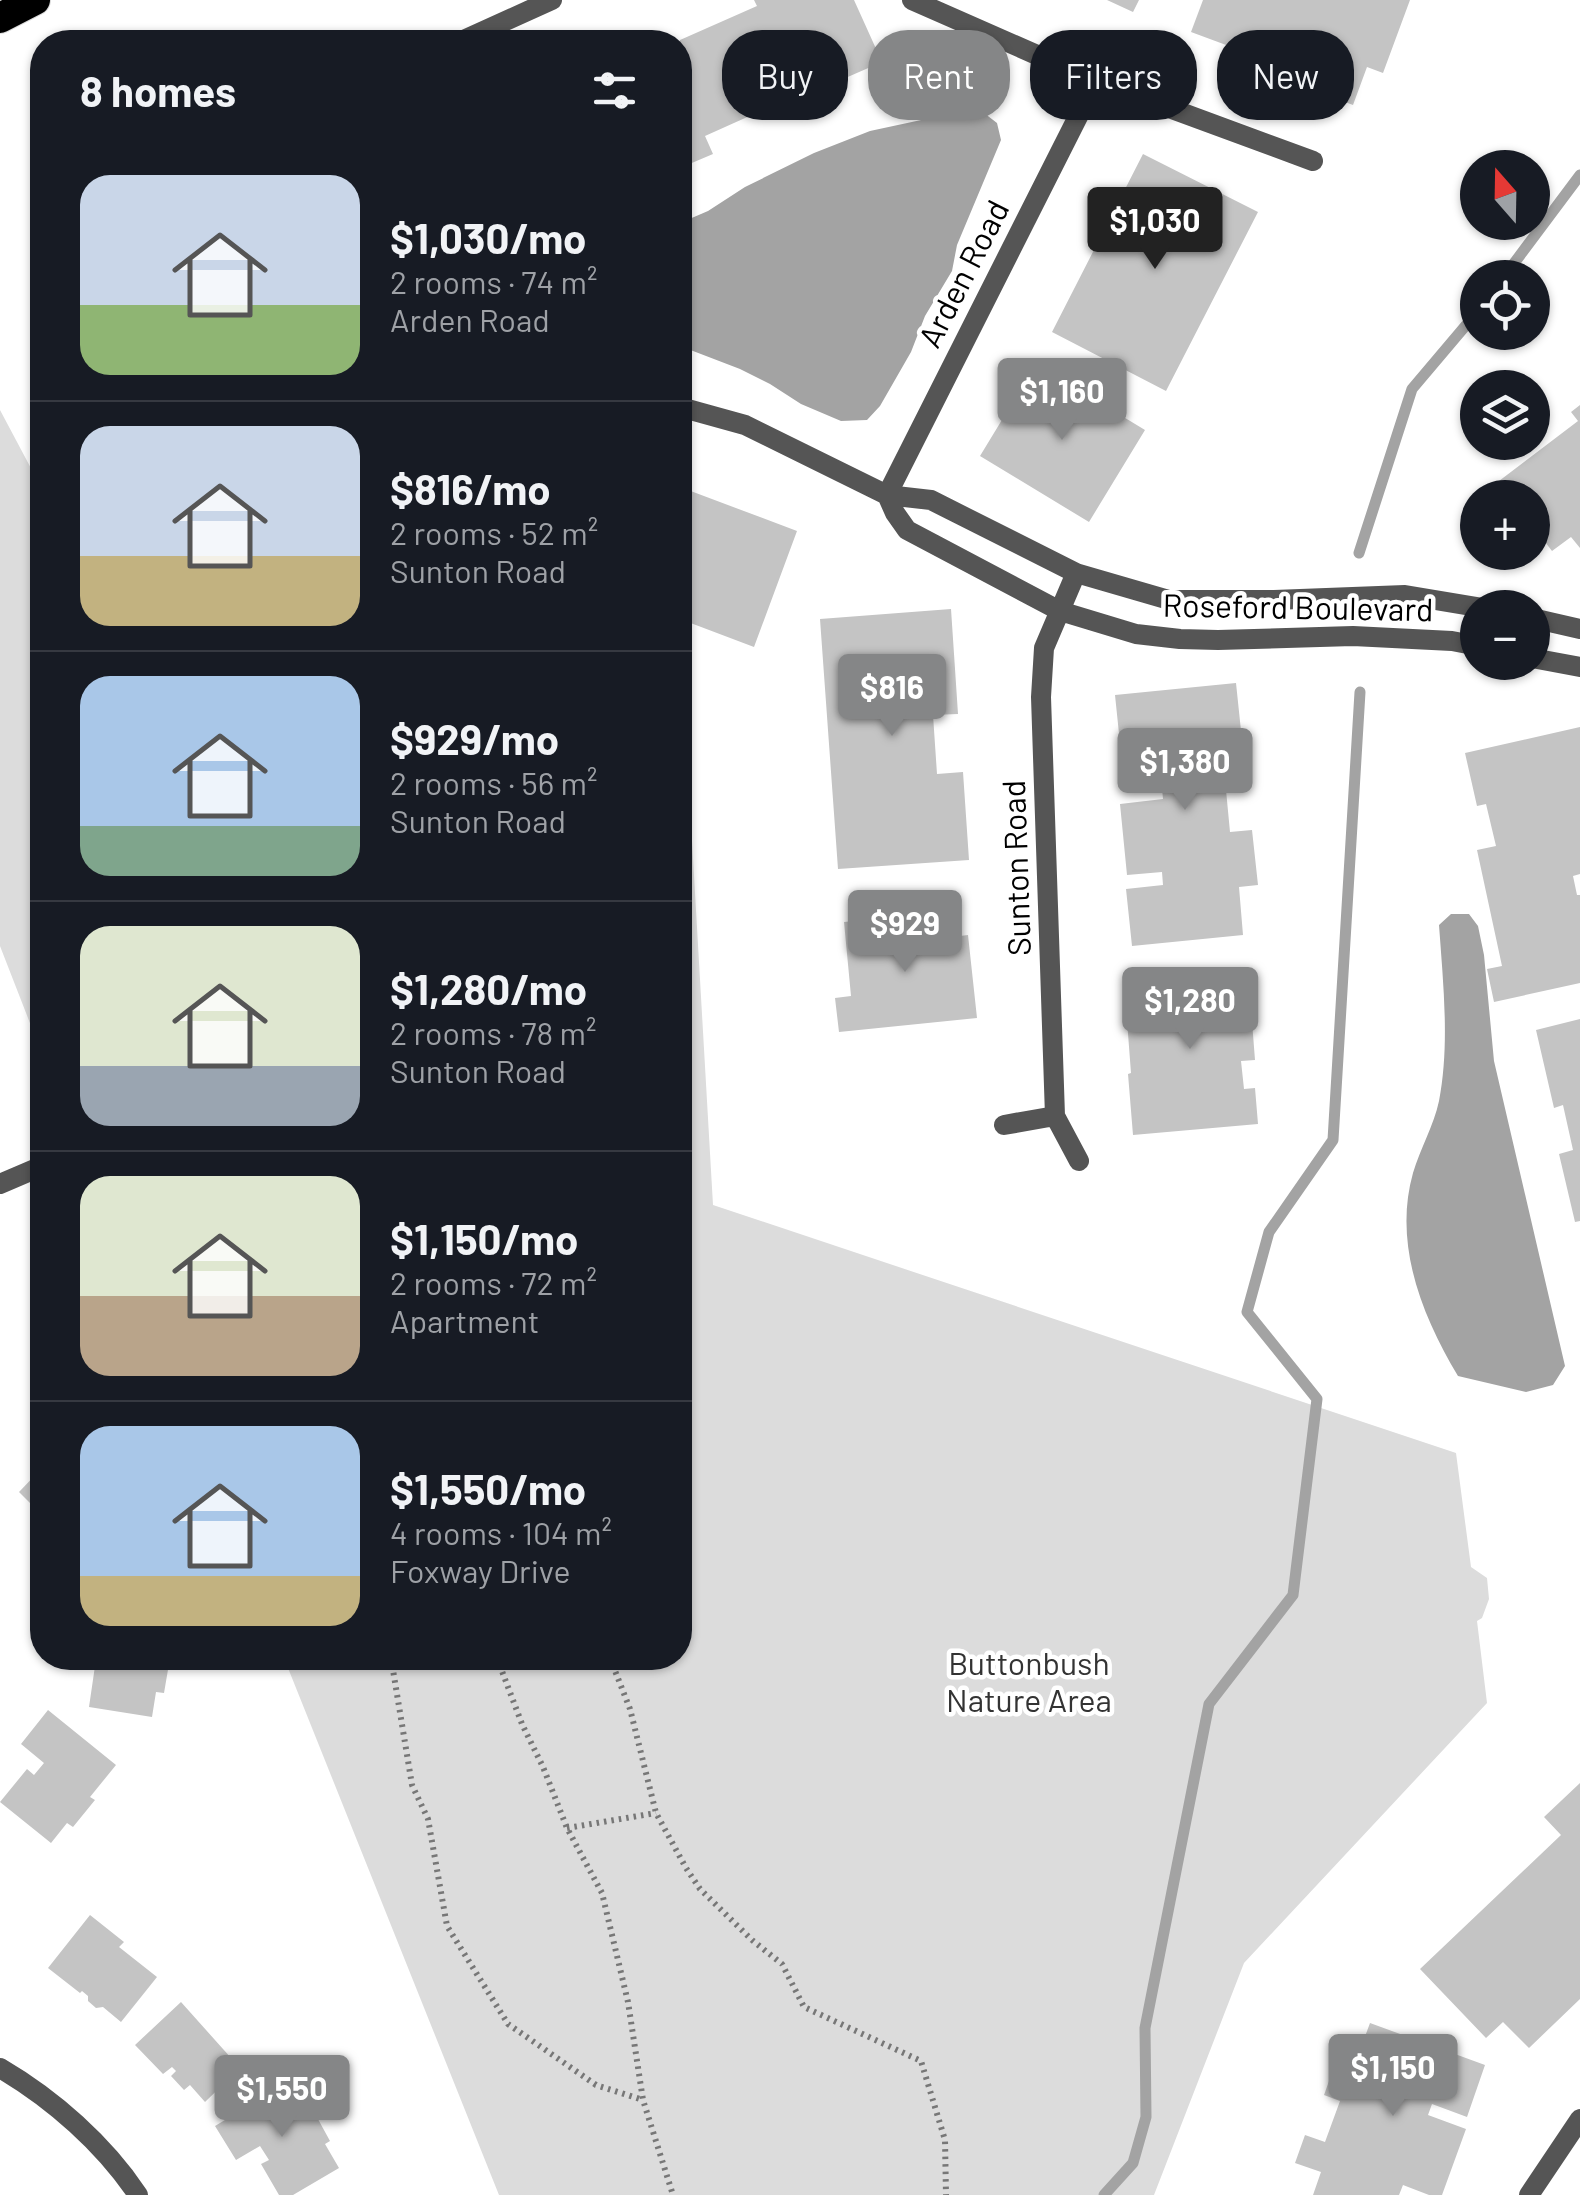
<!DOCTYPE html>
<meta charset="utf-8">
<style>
body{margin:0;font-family:Barlow,sans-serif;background:#20242c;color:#f1f3f6;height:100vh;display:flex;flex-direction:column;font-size:38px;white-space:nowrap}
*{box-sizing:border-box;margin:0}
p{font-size:32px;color:#9ea1a6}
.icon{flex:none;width:55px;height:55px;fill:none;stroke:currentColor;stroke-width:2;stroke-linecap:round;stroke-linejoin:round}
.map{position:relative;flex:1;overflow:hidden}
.panel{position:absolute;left:30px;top:30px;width:662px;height:1640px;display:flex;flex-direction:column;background:#171b24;border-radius:40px;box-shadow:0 2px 8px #0004}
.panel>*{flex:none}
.banner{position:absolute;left:722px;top:30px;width:708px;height:90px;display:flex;gap:20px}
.needle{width:65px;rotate:340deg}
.buttons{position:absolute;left:1460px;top:150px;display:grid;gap:20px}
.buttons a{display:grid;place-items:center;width:90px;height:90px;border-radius:50%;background:#171b24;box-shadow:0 2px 8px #0004;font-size:50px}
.price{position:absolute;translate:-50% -85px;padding:0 22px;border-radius:10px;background:#858687;color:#fff;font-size:32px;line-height:65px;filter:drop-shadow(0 2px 5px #0008)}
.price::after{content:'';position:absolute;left:50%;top:60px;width:30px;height:22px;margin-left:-15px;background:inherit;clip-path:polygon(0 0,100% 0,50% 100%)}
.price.active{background:#222;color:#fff}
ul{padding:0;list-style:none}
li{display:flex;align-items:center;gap:30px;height:250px;padding:0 50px}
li+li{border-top:2px solid #363941}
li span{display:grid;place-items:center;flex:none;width:280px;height:200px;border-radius:30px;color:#555}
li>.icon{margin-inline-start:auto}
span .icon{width:120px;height:120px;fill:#fffc;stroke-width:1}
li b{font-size:42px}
h2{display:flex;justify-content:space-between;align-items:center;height:120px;padding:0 50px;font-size:42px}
.chip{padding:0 35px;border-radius:40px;background:#171b24;box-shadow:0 2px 8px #0004;font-size:35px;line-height:90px}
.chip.active{background:#858687;color:#fff}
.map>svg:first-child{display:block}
.green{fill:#dcdcdc}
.water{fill:#a3a3a3}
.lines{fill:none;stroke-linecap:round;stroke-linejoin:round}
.stream{stroke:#a3a3a3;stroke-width:11}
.building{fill:#c4c4c4}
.highway-casing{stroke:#dbdbdb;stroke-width:32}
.path{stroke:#777;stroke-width:6;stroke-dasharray:2.5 5;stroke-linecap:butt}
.street{stroke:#555;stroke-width:20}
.highway{stroke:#000;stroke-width:30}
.labels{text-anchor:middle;stroke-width:9;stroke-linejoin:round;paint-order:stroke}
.street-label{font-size:32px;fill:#000;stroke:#fff}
.park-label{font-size:32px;fill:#333;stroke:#fff}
</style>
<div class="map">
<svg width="1580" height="2195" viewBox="0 0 1580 2195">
<rect width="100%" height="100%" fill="#fff"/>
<path class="green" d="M0,410l42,79v565l-42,-108z
M680,802l10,4 23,399 743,248 15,114 16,11 2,21 -7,19 -5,3 10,82 -243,260 -90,232h-655l-215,-537h396z"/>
<path class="water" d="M984,113l13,10 4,17 -44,105 -5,26 -27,45 -14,36 -31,54 -13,14 -26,1 -40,-17 -31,-20 -30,-15 -60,-23v-123l28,-12 37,-24 69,-34 56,-22 79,-17z
M1451,914h18l9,12 6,29 10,106 71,305 -12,19 -27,7 -68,-16c-36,-60 -65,-132 -45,-203 7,-24 21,-48 26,-72 11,-57 4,-119 0,-176z"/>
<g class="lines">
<path class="stream" d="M1503,278l77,-103
M1359,553l53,-164 66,-78
M1104,2195l29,-32 13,-46 -1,-89 64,-324 84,-109 24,-196 -70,-87 22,-80 64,-92 27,-448"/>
</g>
<path class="building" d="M754,0h100l28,62 -64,28 -2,-4 -111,50 8,18 -33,14v-128l77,-34z
M1107,0h32l-6,12z
M1203,0h207l-27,73 -16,-6 -14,38 -69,-26 4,-11 -97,-36z
M1143,154l115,58 -92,179 -114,-59z
M1036,364l109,66 -56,92 -109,-66z
M1580,405v143l-9,-11 -19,14 -20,-26v-27h-20l-13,-17 79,-60 -7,-9z
M680,487l117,44 -43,116 -74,-28z
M951,609l7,105 -25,1 4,59 26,-2 6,88 -131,9 -18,-250z
M1236,683l11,105 -21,2 4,42 22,-2 6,55 -19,2 4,48 -111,11 -6,-57 37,-4 -1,-13 -35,3 -7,-71 43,-5 -2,-21 -37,4 -9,-87z
M1580,727v147l-7,2 4,19h3v88l-86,19 -7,-33 15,-3 -25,-116 19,-4 -10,-42 -9,2 -12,-53z
M934,913l2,26 32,-4 9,83 -138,14 -4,-34 16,-2 -7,-74z
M1248,970l7,90 -14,1 3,28 11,-1 3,36 -125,11 -5,-61 3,-1 -7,-92z
M1580,1019v202l-5,1 -16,-68 14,-4 -10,-45 -9,3 -18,-78z
M42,1468v47l-23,-23z
M106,1658h64l-6,35 -8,-1 -4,25 -63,-10 6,-41 9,1z
M48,1710l68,55 -26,32 5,3 -22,27 -6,-4 -16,20 -51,-41 27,-33 7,6 10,-12 -23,-19z
M1580,1783v216l-51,49 -26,-26 -17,16 -66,-69 141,-134 -17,-18z
M90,1915l34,27 -5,5 38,30 -36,45 -18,-15 -7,1 -8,-7v-5l-6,-5 -2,2 -32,-25z
M181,2002l59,66 -35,34 -15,-17 -6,5 -13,-14 5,-5 -4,-4 -9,7 -28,-29z
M1370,2023l115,42 -18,52 -35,-13 -4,11 38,14 -24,66h-13l-26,-10 -4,10h-86l8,-23 -26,-9 10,-28 20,7 15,-41 -16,-6 5,-14 17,7z
M288,2082l19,32 6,-4 17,31 -5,3 14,24 -46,27h-14l-18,-31 8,-4 -9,-14 -24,14 -21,-34z"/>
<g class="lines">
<g class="highway-casing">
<path id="highway" d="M0,18l35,-18"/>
</g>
<path class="path" d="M391,1658l21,127 16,34 19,107 61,98 88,61 47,15
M497,1658l25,66 21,43 24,61 35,65 26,109 15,98 30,95
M610,1658l20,51 26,104 30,55 14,21 52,51 30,24 22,43 117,54 24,79 1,55
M567,1828l89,-15"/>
<path class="street" d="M912,0l184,81 217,80
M459,42l93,-42
M680,407l65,18 142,70 44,5 145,73 93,27h105l131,-5 78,13
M887,495l8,18 12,17 153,81 76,23 44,5 38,1 135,-4 99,5 26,5
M887,495l209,-414
M1076,573l-32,75 -3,49 14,419 24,45
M1532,618l48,11
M1532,658l48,9
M1004,1125l51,-9
M0,1184l42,-18
M0,2068c53,31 104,76 138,127
M1529,2195l51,-76"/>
<use href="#highway" class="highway"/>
</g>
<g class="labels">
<g class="street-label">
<text transform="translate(964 274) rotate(-63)" y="11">Arden Road</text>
<text transform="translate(1298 608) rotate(1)" y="11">Roseford Boulevard</text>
<text transform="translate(1017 868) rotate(-92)" y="11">Sunton Road</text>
</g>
<g class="park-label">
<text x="1029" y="1675">Buttonbush<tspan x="1029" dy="37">Nature Area</tspan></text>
</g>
</g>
</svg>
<div class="buttons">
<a><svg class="needle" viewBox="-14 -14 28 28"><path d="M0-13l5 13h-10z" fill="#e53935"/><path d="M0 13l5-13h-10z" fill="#9ea1a6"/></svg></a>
<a><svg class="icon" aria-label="locate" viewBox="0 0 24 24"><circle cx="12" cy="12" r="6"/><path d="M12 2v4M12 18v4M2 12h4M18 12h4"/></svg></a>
<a><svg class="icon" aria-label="layers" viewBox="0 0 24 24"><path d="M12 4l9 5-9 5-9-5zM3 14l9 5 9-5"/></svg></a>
<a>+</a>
<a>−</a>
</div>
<b class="price active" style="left:1155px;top:272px">$1,030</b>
<b class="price" style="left:1062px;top:443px">$1,160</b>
<b class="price" style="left:892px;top:739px">$816</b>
<b class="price" style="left:1185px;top:813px">$1,380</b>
<b class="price" style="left:905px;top:975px">$929</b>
<b class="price" style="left:1190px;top:1052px">$1,280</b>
<b class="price" style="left:1393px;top:2119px">$1,150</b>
<b class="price" style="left:282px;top:2140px">$1,550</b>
<div class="banner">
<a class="chip">Buy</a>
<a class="chip active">Rent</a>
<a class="chip">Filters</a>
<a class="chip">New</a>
</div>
<section class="panel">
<h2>8 homes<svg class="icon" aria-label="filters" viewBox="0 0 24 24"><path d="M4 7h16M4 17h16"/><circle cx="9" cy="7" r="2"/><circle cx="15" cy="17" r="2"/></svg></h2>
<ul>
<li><span style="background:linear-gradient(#c9d6e8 65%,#8fb573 0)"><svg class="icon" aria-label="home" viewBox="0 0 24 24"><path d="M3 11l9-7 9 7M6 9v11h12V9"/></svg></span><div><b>$1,030/mo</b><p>2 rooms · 74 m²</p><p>Arden Road</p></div></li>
<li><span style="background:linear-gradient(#c9d6e8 65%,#c2b280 0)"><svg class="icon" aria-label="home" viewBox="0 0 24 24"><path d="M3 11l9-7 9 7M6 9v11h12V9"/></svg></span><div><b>$816/mo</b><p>2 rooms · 52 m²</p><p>Sunton Road</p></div></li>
<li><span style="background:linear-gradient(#a9c7e8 75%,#7fa58c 0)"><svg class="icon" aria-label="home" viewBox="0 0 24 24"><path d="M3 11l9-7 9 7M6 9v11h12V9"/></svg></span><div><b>$929/mo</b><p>2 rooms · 56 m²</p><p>Sunton Road</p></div></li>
<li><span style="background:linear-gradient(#dfe7d0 70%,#9aa5b1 0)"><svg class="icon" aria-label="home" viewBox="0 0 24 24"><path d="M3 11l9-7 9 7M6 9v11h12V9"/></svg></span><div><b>$1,280/mo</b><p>2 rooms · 78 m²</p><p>Sunton Road</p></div></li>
<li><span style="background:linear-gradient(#dfe7d0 60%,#b9a48a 0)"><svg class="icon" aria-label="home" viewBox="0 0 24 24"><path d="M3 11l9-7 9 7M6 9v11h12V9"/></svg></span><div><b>$1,150/mo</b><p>2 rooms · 72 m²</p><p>Apartment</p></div></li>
<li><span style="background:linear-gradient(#a9c7e8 75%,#c2b280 0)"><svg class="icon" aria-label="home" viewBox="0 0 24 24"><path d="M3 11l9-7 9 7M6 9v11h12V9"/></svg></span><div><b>$1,550/mo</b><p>4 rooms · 104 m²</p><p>Foxway Drive</p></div></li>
</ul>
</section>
</div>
